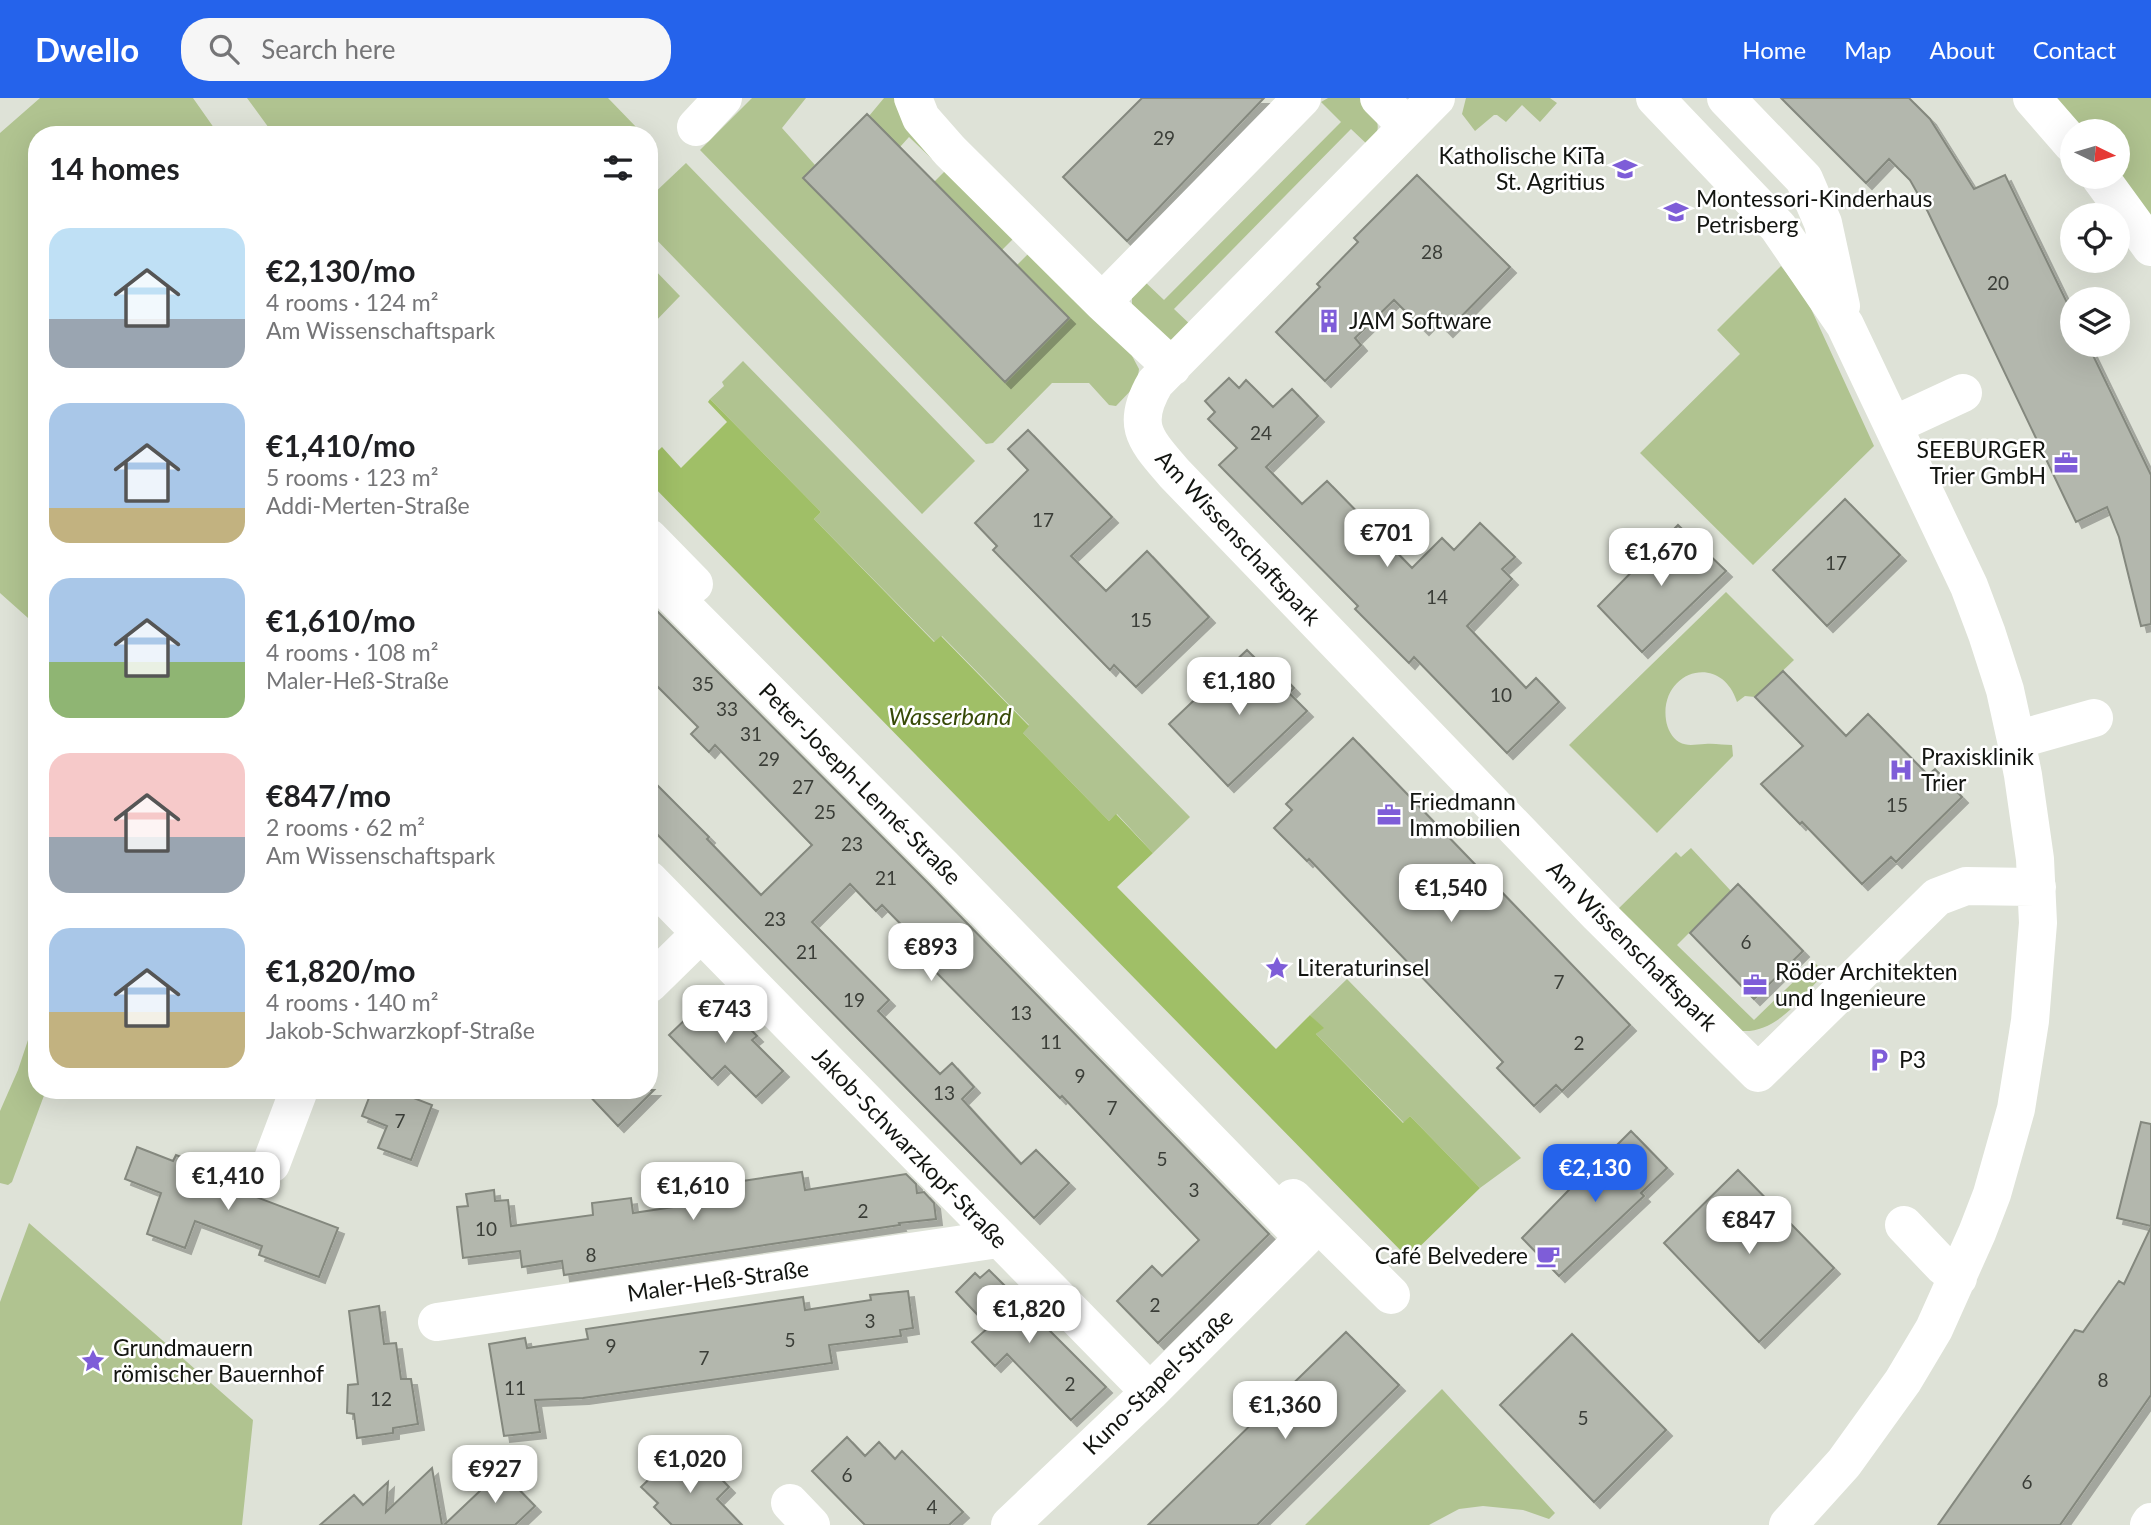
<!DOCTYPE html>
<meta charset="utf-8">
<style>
body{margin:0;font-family:Lato,sans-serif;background:#f6f6f6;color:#202124;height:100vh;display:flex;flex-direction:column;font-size:26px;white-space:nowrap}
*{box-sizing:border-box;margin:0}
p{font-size:23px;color:#757577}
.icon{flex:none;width:38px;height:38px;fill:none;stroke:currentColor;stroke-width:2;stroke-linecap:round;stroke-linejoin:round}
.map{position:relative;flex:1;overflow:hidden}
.sheet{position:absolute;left:28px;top:28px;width:630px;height:973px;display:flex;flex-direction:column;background:#fff;border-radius:28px;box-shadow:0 7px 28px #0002}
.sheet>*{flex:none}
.needle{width:46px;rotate:95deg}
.buttons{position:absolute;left:2060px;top:21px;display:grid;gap:14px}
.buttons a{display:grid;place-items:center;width:70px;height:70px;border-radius:50%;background:#fff;box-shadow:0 7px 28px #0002;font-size:35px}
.price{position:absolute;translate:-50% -60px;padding:0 16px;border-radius:14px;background:#fff;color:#222;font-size:23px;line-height:46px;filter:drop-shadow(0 2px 4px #0008)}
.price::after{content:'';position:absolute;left:50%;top:42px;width:21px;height:16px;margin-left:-10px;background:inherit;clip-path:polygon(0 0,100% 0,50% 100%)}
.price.current{background:#2563eb;color:#fff}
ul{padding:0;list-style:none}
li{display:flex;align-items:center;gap:21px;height:175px;padding:0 21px}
li span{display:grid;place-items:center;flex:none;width:196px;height:140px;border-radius:21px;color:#555}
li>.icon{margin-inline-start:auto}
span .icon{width:84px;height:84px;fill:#fffc;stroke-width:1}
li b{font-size:30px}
h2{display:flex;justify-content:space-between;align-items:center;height:84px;padding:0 21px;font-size:30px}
header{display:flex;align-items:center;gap:42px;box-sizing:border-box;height:98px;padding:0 35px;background:#2563eb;color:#fff}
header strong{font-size:33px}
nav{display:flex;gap:38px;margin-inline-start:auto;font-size:24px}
.search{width:490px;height:63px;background:#f6f6f6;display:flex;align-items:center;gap:18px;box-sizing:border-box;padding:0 24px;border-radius:28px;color:#757577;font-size:26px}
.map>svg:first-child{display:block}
.green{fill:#b0c390}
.water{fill:#a0bf67}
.building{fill:#b3b7ad;stroke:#84887e;stroke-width:2;filter:url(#shadow)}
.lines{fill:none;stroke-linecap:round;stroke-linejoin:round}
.minor{stroke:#fff;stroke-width:38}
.labels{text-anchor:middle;stroke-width:5;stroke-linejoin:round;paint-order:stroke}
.number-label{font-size:19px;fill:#3b3e38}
.poi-label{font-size:23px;fill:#131511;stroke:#fff;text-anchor:start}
.street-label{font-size:23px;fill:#131511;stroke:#fff}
.water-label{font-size:24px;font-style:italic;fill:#374a07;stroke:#fff}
</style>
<header>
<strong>Dwello</strong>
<div class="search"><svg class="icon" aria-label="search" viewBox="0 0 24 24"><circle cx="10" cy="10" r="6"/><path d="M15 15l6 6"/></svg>Search here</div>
<nav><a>Home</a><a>Map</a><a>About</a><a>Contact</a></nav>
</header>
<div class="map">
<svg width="2151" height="1427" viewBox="0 0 2151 1427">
<defs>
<filter id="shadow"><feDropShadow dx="6" dy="6" stdDeviation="0" flood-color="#0004"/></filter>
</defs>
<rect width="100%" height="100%" fill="#dee2d7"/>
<path class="green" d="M40,0h153l26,37h-182v491l-37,-33v-460z
M247,0h361l30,31 -5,6h-359z
M752,0h54l-24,30 33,37 -12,13 201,203 65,-63 -52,-53 13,-13 100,100 9,17 -2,15 -21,22 -7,-1 -20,-22h-37l-59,60 -7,1 -286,-294z
M884,0h18l36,54 -6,7 -23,-22 -9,10 -31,-31z
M1328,0h37c12,21 19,27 5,49l-19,-18 -177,180 20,19 -9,8 -19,5 -34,-35v-8l11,-18 21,20 177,-178 -20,-20z
M1466,0h84l7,5 -17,19 -18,-17 -16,17 -9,-7h-3l-19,16 -13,-17z
M2043,0h108v140l-33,-61v-46h-46z
M686,65l289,298 -53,53 -273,-282v-34z
M951,67l67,69 -16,16 -68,-68z
M649,166l31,32 -31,32z
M1781,168l26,34 67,146 -121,119 -113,-112 100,-99 -23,-24z
M743,263l447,456 -37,36 -36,-39 -8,7 -87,-89 7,-7 -87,-89 -7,6 -121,-123 7,-7 -111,-113 14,-13 -2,-4z
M1726,494l68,68 -39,37 -10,-1 -8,6c-16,-51 -78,-31 -71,18 1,8 6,18 13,22 9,5 17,2 26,2 9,-1 19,1 27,1l1,11 -76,77 -88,-88z
M1691,750l40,43 -54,54 77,75 60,-58 11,11c-23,23 -47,60 -83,58l-126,-120 60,-59 5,5z
M1347,881l174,179 -41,30 -70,-72 -6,7 -88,-89 7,-6 -13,-13z
M37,915v77h9l-34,92 -4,3 -8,-2v-72l18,-41z
M29,1125l224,197 -11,105h-242v-223z
M1442,1291l113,124 -6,6 -26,-9 -40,-4 -24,3 -30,16h-124z"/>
<path class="water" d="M710,301l111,113 -7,7 120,123 7,-6 88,90 -6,7 86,88 7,-7 37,39 -36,34 159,162 34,-34 14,13 -8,6 87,89 7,-7 70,72 -72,70 -759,-776v-23l13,-12 19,21 46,-46 -19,-20z"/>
<path class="building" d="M1142,0h122l-137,143 -64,-64z
M1781,0h128l21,21 44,70 31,-14 67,138v32h16l63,130v149l-10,2 -22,-89 -12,-30 -31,15 -148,-310 -18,-32 -21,-21 -23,24z
M867,16l202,204 -64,64 -202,-204z
M1417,77l93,92 -63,64 -13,-13 -11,11 -29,-29 -39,38 6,7 -36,36 -49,-49 44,-45 -3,-3 41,-42 -4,-4z
M1229,280l10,10 7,-8 27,27 19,-18 26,27 -52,51 36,37 25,-23 85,87 30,-30 12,12 26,-27 35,34 -13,12 10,10 -45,47 59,62 10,-10 23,24 -52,51 -93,-96 -5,6 -54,-54 3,-3 -139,-141 18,-17 -29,-29 7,-7 -10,-11z
M1028,332l84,87 -41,39 35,35 41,-40 62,66 -73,70 -22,-22 -4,5 -117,-120 4,-4 -22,-23 53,-53 -20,-21z
M1845,401l55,56 -73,71 -54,-56z
M1678,427l48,46 -84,81 -44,-46z
M649,505l278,279 342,352 -111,109 -41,-42 35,-35 10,10 37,-36 -137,-144 -2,2 -133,-135 6,-6 -51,-52 -6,6 -26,-27 -38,38 77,78 -11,11 62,63 12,-11 22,24 -12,12 59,65 15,-14 33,33 -35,35 -385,-392v-49l60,60 -2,2 54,56 51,-50 -97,-100 -6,7 -18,-18 7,-7 -49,-49z
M1247,552l17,17 5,-5 25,26 -5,5 18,18 -79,75 -59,-62z
M1783,573l63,65 22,-22 60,61 7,-6 27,28 -66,65 -5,-5 -29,27 -60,-62 -2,2 -39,-40 42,-38 -48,-49z
M1353,640l277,287 -68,66 -6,-6 -22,21 -37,-38 6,-6 -194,-203 -2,2 -33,-33 18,-18 -6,-6z
M1738,786l65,67 -49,48 -64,-66z
M714,894l43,44 -5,4 31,31 -27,26 -31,-31 -13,13 -43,-44z
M372,992h21l39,15 -21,55 -33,-12 9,-22 -25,-10z
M584,992h70l-36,36z
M2141,1024l10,2v102l-34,-8z
M1631,1033l36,37 -26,25 3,3 -85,80 -37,-38 81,-83 2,2z
M137,1049l36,14 3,-6 38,14 -2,6 25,9 -2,5 103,39 -19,49 -60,-22 3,-9 -67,-25 -10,27 -38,-14 14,-41 -36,-14z
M1738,1072l96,98 -75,74 -95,-99z
M802,1074l3,18 101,-16 10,10 1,9 7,-1 10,11 2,16 -37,4 1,2 -336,50 -2,-14 -40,6 -2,-16 -57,7 -6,-51 11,-1 -2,-12 28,-4 1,11 13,-1 3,26 82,-11 -1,-12 39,-5 2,15 61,-9 -2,-17 24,-4v2z
M2151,1129v168l-91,130h-122l137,-195 8,2 36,-51 5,3z
M989,1172l117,117 -35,33 -64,-66 -12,12 -23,-24 17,-15 -33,-35 19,-19 5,5z
M908,1193l5,37 -13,2 1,6 -72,9 3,18 -249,35 -48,2 5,32 -36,4 -15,-92 36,-6 2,10 61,-9 -2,-10 217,-32 2,13 66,-10 -1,-5z
M379,1208l5,38 12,-1 5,36h10l7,45 -25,4v5l-36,5 -3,-24 -7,-1 1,-28 10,-1 -9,-73z
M1346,1234l53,53 -142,140h-109z
M1572,1236l94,96 -72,72 -94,-97z
M847,1339l18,19 14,-14 16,17 7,-8 61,61 -14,13h-84l-53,-54z
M697,1356l32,33 -12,12 25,26h-70l-18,-18 4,-4 -17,-16 29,-28 10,11z
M432,1370l10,57h-122l34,-30 9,10 25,-23 -2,30z
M501,1373l34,35 -20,19h-71z"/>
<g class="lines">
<path class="minor" d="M913,0l8,20 29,33 152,151 200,-204
M1379,0l28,28
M1436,0l-281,285c-25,43 -9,57 19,90l424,441 160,159 179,-176 29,-11 71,1
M1655,0l123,129 67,98 124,261 18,48 18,56 11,50 7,35 12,84 3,64 -8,98 -14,88 -24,85 -15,39 -43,96 -31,52 -59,82 -56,62
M1726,0l78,81 19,44 18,83
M2032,0l40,46
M696,29l27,-29
M2100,79l51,70
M1102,204l70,65
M1894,327l69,-32
M649,440l45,46
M649,474l294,295 361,371 -154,154 -140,133
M2016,642l78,-22
M649,782l501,512
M649,886l52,-51
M271,1066l28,-74
M1293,1100l98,97
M1904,1127l39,41 15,12
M437,1224l561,-83
M790,1405l21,22
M2149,1427l2,-3"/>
</g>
<defs>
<g id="school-bare" transform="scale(1.89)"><path d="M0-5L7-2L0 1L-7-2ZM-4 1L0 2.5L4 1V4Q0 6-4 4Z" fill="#7e5dd8" stroke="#fff" stroke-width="2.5" paint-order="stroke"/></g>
<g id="building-bare" transform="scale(1.89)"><path d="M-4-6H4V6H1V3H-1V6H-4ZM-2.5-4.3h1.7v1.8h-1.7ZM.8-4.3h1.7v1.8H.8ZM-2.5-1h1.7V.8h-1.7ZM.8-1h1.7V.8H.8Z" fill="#7e5dd8" stroke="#fff" stroke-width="2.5" paint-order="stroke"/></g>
<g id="office-bare" transform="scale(1.89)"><path d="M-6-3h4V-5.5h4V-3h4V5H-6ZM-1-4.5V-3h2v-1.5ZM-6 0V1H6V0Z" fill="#7e5dd8" stroke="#fff" stroke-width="2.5" paint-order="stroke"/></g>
<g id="hospital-bare" transform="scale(1.89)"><path d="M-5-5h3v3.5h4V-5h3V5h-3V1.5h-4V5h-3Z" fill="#7e5dd8" stroke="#fff" stroke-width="2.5" paint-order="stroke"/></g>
<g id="sight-bare" transform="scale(1.89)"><path d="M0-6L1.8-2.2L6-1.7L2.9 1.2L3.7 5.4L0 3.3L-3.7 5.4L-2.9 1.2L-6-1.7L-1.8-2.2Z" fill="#7e5dd8" stroke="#fff" stroke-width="2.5" paint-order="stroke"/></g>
<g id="parking-bare" transform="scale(1.89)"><path d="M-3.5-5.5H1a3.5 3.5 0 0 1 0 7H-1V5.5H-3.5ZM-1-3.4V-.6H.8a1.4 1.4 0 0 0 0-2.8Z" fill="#7e5dd8" stroke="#fff" stroke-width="2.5" paint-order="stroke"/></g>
<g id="cafe-bare" transform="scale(1.89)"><path d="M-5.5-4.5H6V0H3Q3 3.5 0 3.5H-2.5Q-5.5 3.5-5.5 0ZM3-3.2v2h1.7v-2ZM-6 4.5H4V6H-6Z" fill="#7e5dd8" stroke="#fff" stroke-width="2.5" paint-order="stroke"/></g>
</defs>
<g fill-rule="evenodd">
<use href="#school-bare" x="1625" y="71"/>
<use href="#school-bare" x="1676" y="114"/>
<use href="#building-bare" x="1329" y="223"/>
<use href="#office-bare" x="2066" y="365"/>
<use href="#hospital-bare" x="1901" y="672"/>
<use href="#office-bare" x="1389" y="717"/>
<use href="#sight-bare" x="1277" y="870"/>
<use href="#office-bare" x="1755" y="887"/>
<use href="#parking-bare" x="1879" y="962"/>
<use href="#cafe-bare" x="1548" y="1158"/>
<use href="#sight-bare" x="93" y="1263"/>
</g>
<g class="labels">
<g class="number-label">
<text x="1164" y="47">29</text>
<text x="1432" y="161">28</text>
<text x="1998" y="192">20</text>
<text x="1261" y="342">24</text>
<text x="1043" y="429">17</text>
<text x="1836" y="472">17</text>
<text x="1437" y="506">14</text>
<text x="1141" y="529">15</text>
<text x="703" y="593">35</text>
<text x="1501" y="604">10</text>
<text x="727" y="618">33</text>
<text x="751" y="643">31</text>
<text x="769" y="668">29</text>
<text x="803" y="696">27</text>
<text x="1897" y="714">15</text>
<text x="825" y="721">25</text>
<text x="852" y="753">23</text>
<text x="886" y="787">21</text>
<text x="775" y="828">23</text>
<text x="1746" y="851">6</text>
<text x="807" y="861">21</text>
<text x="1559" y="891">7</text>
<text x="854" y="909">19</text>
<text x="1021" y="922">13</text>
<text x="1051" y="951">11</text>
<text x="1579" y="952">2</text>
<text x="1080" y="985">9</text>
<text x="944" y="1002">13</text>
<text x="1112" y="1017">7</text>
<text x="400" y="1030">7</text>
<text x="1162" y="1068">5</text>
<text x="1194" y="1099">3</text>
<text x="863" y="1120">2</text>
<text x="486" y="1138">10</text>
<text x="591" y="1164">8</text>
<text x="1155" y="1214">2</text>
<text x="870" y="1230">3</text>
<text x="790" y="1249">5</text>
<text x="611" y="1255">9</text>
<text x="704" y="1267">7</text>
<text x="2103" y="1289">8</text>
<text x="1070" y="1293">2</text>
<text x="515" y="1297">11</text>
<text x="381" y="1308">12</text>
<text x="1583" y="1327">5</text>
<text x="847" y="1384">6</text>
<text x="2027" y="1391">6</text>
<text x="932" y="1416">4</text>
</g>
<g class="poi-label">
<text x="1605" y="66" text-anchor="end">Katholische KiTa<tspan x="1605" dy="26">St. Agritius</tspan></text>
<text x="1696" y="109">Montessori-Kinderhaus<tspan x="1696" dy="26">Petrisberg</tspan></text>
<text x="1349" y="231">JAM Software</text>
<text x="2046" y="360" text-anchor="end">SEEBURGER<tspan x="2046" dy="26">Trier GmbH</tspan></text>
<text x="1921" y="667">Praxisklinik<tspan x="1921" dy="26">Trier</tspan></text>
<text x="1409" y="712">Friedmann<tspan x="1409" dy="26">Immobilien</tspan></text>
<text x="1297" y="878">Literaturinsel</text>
<text x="1775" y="882">Röder Architekten<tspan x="1775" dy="26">und Ingenieure</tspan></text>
<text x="1899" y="970">P3</text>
<text x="1528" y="1166" text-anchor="end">Café Belvedere</text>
<text x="113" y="1258">Grundmauern<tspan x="113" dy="26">römischer Bauernhof</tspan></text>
</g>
<g class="street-label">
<text transform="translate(1238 440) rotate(47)" y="8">Am Wissenschaftspark</text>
<text transform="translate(860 686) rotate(45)" y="8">Peter-Joseph-Lenné-Straße</text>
<text transform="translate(1632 848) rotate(45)" y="8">Am Wissenschaftspark</text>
<text transform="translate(910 1050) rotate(46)" y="8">Jakob-Schwarzkopf-Straße</text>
<text transform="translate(718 1183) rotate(-8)" y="8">Maler-Heß-Straße</text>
<text transform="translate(1158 1284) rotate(-44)" y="8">Kuno-Stapel-Straße</text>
</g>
<g class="water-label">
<text x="950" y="627">Wasserband</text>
</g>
</g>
</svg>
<div class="buttons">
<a><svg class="needle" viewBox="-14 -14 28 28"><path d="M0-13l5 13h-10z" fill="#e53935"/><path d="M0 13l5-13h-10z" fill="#757577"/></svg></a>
<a><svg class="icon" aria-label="locate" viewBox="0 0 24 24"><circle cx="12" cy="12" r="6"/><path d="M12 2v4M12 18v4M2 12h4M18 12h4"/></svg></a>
<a><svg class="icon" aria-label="layers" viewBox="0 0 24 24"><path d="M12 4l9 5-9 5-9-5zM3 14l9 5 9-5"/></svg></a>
</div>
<b class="price" style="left:1387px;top:471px">€701</b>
<b class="price" style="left:1661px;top:490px">€1,670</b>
<b class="price" style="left:1239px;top:619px">€1,180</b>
<b class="price" style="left:1451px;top:826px">€1,540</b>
<b class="price" style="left:931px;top:885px">€893</b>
<b class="price" style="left:725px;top:947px">€743</b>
<b class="price current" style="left:1595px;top:1106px">€2,130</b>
<b class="price" style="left:228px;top:1114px">€1,410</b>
<b class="price" style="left:693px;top:1124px">€1,610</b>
<b class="price" style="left:1749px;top:1158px">€847</b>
<b class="price" style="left:1029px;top:1247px">€1,820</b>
<b class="price" style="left:1285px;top:1343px">€1,360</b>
<b class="price" style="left:690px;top:1397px">€1,020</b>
<b class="price" style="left:495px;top:1407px">€927</b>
<section class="sheet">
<h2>14 homes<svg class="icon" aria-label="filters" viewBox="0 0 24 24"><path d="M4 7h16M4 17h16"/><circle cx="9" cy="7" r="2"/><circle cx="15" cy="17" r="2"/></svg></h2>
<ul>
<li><span style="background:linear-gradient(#bfe0f5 65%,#9aa5b1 0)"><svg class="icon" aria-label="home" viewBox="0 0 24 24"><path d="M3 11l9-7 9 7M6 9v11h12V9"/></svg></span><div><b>€2,130/mo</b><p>4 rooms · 124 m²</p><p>Am Wissenschaftspark</p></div></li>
<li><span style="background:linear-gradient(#a9c7e8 75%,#c2b280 0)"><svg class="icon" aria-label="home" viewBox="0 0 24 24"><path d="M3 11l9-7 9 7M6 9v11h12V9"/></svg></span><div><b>€1,410/mo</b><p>5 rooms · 123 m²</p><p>Addi-Merten-Straße</p></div></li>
<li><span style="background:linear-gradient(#a9c7e8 60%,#8fb573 0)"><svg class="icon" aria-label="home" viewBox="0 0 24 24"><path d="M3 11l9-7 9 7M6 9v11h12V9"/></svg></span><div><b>€1,610/mo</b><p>4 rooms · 108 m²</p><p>Maler-Heß-Straße</p></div></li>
<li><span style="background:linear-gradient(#f6c9c9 60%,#9aa5b1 0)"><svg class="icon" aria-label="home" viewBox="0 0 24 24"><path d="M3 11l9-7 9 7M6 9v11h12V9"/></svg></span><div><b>€847/mo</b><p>2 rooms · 62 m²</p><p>Am Wissenschaftspark</p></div></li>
<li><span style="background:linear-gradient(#a9c7e8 60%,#c2b280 0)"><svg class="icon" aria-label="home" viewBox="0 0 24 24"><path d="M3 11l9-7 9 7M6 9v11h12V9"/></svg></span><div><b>€1,820/mo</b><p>4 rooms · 140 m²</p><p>Jakob-Schwarzkopf-Straße</p></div></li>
</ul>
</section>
</div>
